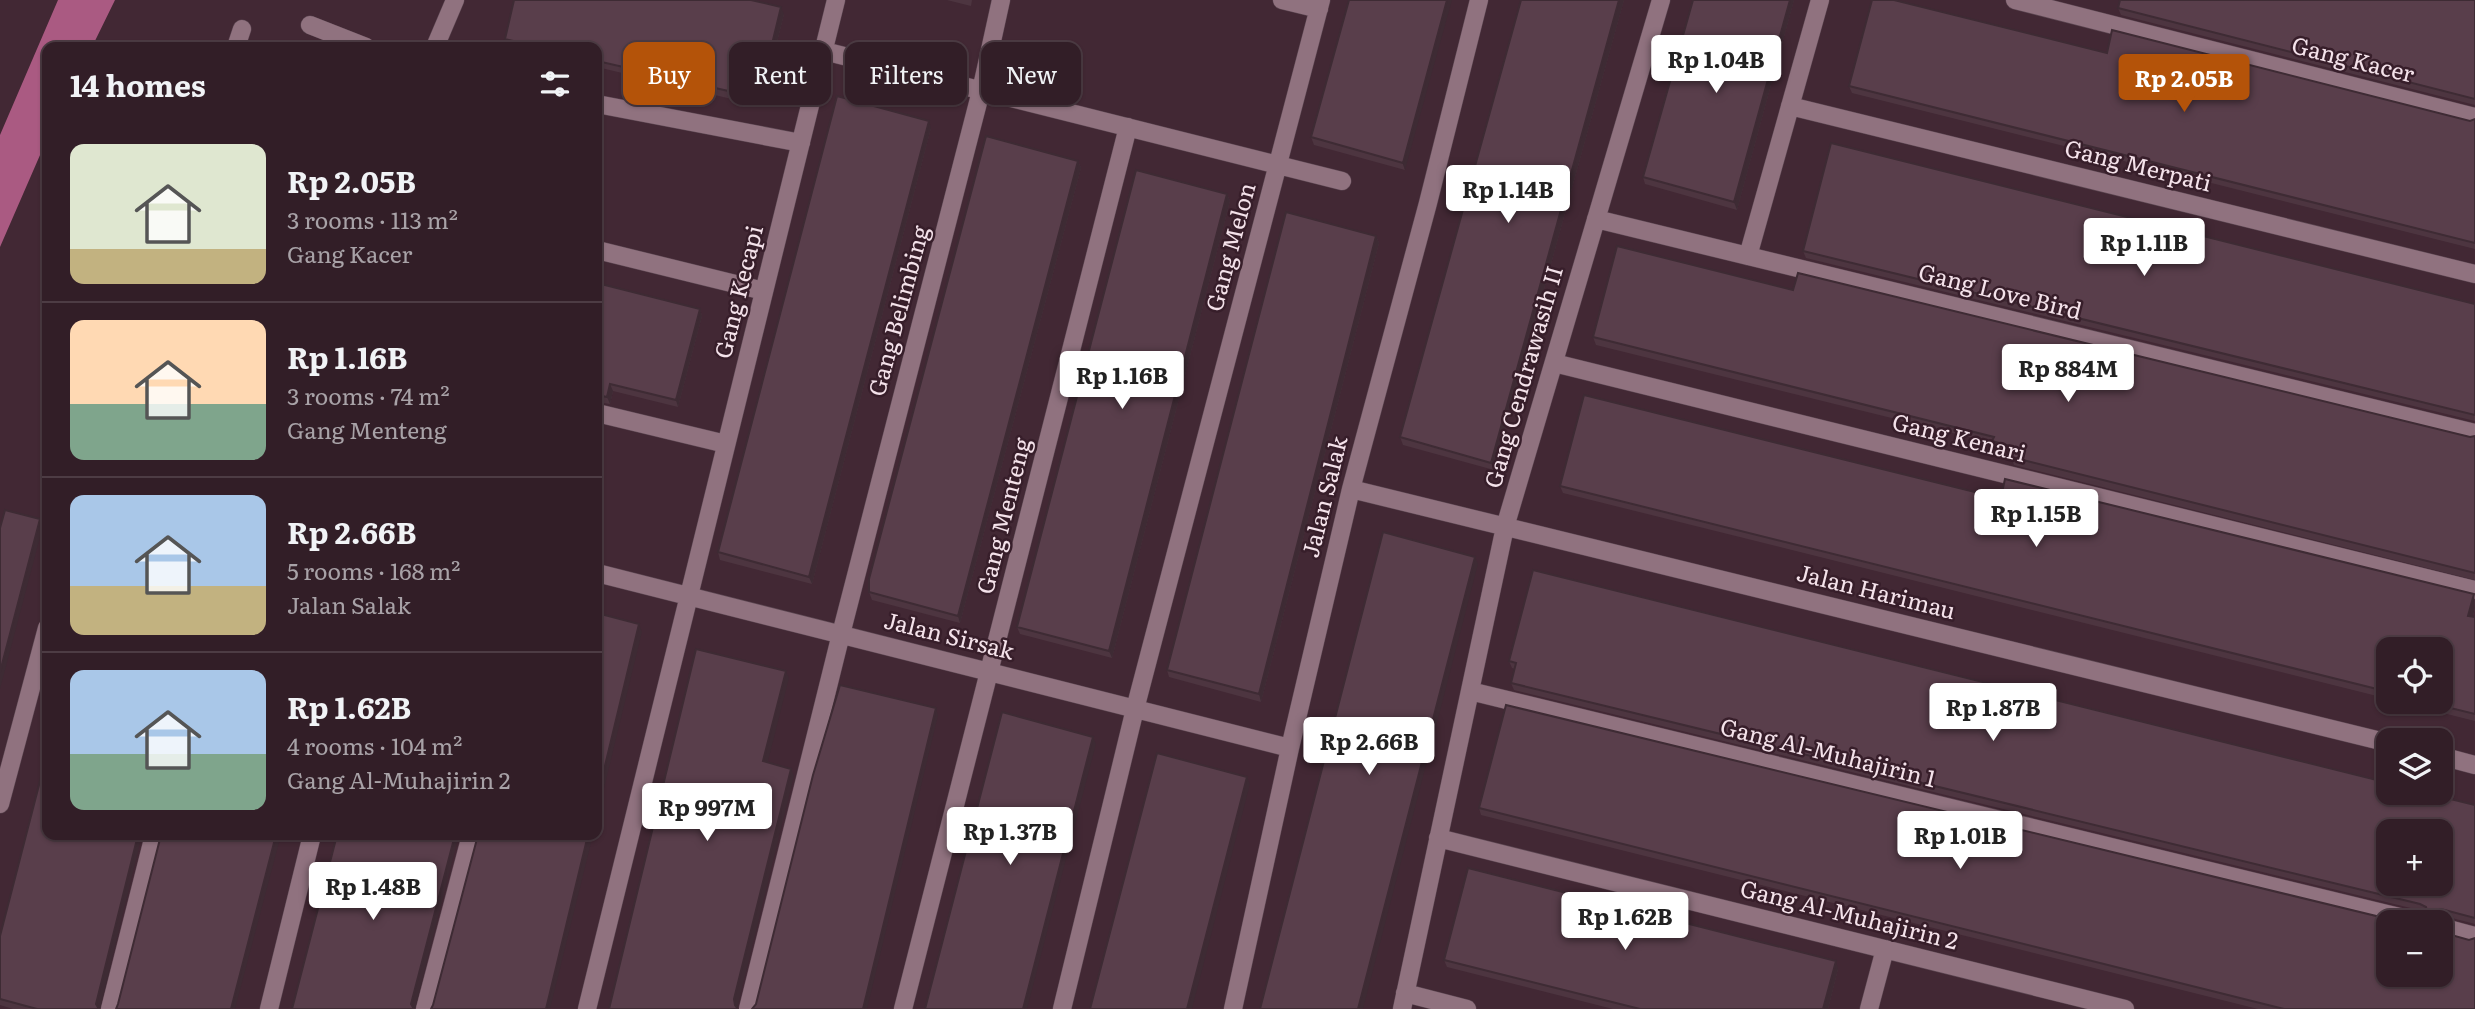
<!DOCTYPE html>
<meta charset="utf-8">
<style>
body{margin:0;font-family:Literata,serif;background:#3a272f;color:#f1f3f6;height:100vh;display:flex;flex-direction:column;font-size:26px;white-space:nowrap}
*{box-sizing:border-box;margin:0}
p{font-size:23px;color:#a8a2a7}
.icon{flex:none;width:38px;height:38px;fill:none;stroke:currentColor;stroke-width:2;stroke-linecap:round;stroke-linejoin:round}
.map{position:relative;flex:1;overflow:hidden}
.panel{position:absolute;left:42px;top:42px;width:560px;height:798px;display:flex;flex-direction:column;background:#321e27;border-radius:14px;box-shadow:0 2px 5px #0004,0 0 0 2px #4d3c44}
.panel>*{flex:none}
.top-card{position:absolute;left:623px;top:42px;width:665px;height:63px;display:flex;gap:14px}
.controls{position:absolute;left:2376px;top:637px;display:grid;gap:14px}
.controls a{display:grid;place-items:center;width:77px;height:77px;border-radius:14px;background:#321e27;box-shadow:0 2px 5px #0004,0 0 0 2px #4d3c44;font-size:35px}
.price{position:absolute;translate:-50% -60px;padding:0 16px;border-radius:7px;background:#fff;color:#222;font-size:23px;line-height:46px;filter:drop-shadow(0 2px 4px #0008)}
.price::after{content:'';position:absolute;left:50%;top:42px;width:21px;height:16px;margin-left:-10px;background:inherit;clip-path:polygon(0 0,100% 0,50% 100%)}
.price.active{background:#b45309;color:#fff}
ul{padding:0;list-style:none}
li{display:flex;align-items:center;gap:21px;height:175px;padding:0 28px}
li+li{border-top:2px solid #4d3c44}
li span{display:grid;place-items:center;flex:none;width:196px;height:140px;border-radius:14px;color:#555}
li>.icon{margin-inline-start:auto}
span .icon{width:84px;height:84px;fill:#fffc;stroke-width:1}
li b{font-size:30px}
h2{display:flex;justify-content:space-between;align-items:center;height:84px;padding:0 28px;font-size:30px}
.chip{padding:0 24px;border-radius:14px;background:#321e27;box-shadow:0 2px 5px #0004,0 0 0 2px #4d3c44;font-size:24px;line-height:63px}
.chip.active{background:#b45309;color:#fff}
.map>svg:first-child{display:block}
.water{fill:#aa5a82}
.lines{fill:none;stroke-linecap:round;stroke-linejoin:round}
.street-casing{stroke:#5c4752;stroke-width:19}
.street{stroke:#90727f;stroke-width:18}
.wall{fill:#4d3540}
.shaded-wall{fill:#3e2b34}
.building{fill:#593e4b;stroke:#3e2b34;stroke-width:2;fill-rule:evenodd}
.labels{text-anchor:middle;stroke-width:5;stroke-linejoin:round;paint-order:stroke}
.street-label{font-size:23px;fill:#f4e2ea;stroke:#371e2a}
</style>
<div class="map">
<svg width="2475" height="1009" viewBox="0 0 2475 1009">
<rect width="100%" height="100%" fill="#422834"/>
<path class="water" d="M58,0h57l-23,47h-45v92l-47,108v-112z"/>
<g class="lines">
<g class="street-casing">
<path id="street" d="M1282,0l37,9
M2015,0l460,117
M310,25l56,22
M236,47l6,-18
M435,47l20,-47
M824,51l518,130
M597,104l204,39
M1790,106l685,168
M1596,219l879,214
M597,250l167,41
M1748,256l72,-256
M1554,363l921,227
M597,413l129,31
M1351,489l1038,254
M597,573l693,175
M1470,691l950,231
M2441,756l34,9
M0,804l47,-176
M1438,838l687,171
M2441,927l34,9
M1405,993l62,16
M110,1009l44,-174
M269,1009l43,-174
M425,1009l46,-174
M587,1009l249,-1009
M748,1009l93,-375 140,-543 20,-91
M903,1009l225,-882
M1062,1009l73,-300 186,-709
M1233,1009l57,-261 61,-259 77,-286 51,-203
M1402,1009l103,-482 156,-527
M1869,1009l16,-60"/>
</g>
<use href="#street" class="street"/>
</g>
<path class="wall" d="M947,0h25l-1,6z
M1349,0l56,170 -91,-25 -3,-8z
M1521,0h103l-130,470 -91,-25 -3,-8z
M1693,0h101l-57,210 -92,-26 -2,-7z
M2475,0v105l-354,-90 -3,-7z
M784,14l-23,92 -164,-39v-20h-89l-3,-8z
M2107,53l363,68 5,-2v130l-623,-156 -3,-7z
M931,128l-119,456 -92,-24 -2,-8z
M1078,161l3,7 -121,455 -88,-23 -3,-8z
M1227,194l3,7 -118,457 -92,-24 -3,-7z
M1376,236l3,7 -118,459 -92,-25 -2,-7z
M1803,251l672,53v117l-669,-163z
M597,283l103,26 2,7 -24,91 -65,-16 -3,13 -13,-2z
M1793,290l677,147 5,-1v144l-461,-115 -3,-8 1,-4 -17,-5 -2,-5 -397,-98 -3,-8z
M1560,486l419,7 495,101 1,14 -2,9h2v104l-76,-19h42l-52,-53v50l-826,-206z
M1509,661l966,144v119l-31,-8h-7l-6,6 -3,-8 -5,-3 -909,-221 -3,-7 4,-14 -3,-1z
M1479,808l990,132 6,69h-217l-777,-194z
M0,936l100,73h-87l-13,-4z
M1444,960l394,9 -10,40h-215l-166,-42z"/>
<path class="shaded-wall" d="M1447,0h5l-47,170 -2,-7z
M1619,0h5l-130,470 -3,-7z
M1790,0h4l-57,210 -3,-8z
M781,7l3,7 -23,92 -2,-8z
M929,121l2,7 -119,456 -3,-7z
M1078,161l3,7 -121,455 -2,-7z
M1227,194l3,7 -118,457 -3,-7z
M1376,236l3,7 -118,459 -2,-8z
M700,309l2,7 -24,91 -2,-7z
M610,384l3,7 -3,13 -3,-7z
M601,419l3,7 -7,28v-18z
M40,519l3,7 -43,163v-17z
M1475,557l3,7 -115,445h-5z
M2474,594l1,14 -4,15 -3,-7z
M639,624l3,8 -45,185v-18z
M786,671l3,7 -23,91 -3,-8z
M936,708l2,8 -71,293h-4z
M1093,737l3,7 -69,265h-4z
M791,769l3,7 -57,233 -2,-4 -1,-6z
M1247,777l3,7 -58,225h-5z
M138,835h4l-42,174 -4,-5z
M276,835h5l-46,174h-4z
M455,835h4l-44,174 -4,-5z
M588,835h5l-43,174h-4z
M2435,909l2,7 -6,6 -3,-7z
M1836,961l2,8 -10,40h-5z"/>
<path class="building" d="M514,0h237l30,7 -22,91 -162,-37v-14h-58l-34,-8z
M1349,0h98l-44,163 -92,-26z
M1521,0h98l-128,463 -91,-26z
M1693,0h97l-56,202 -91,-25z
M1872,0h22l213,53 5,-23 358,91 5,-2v124l-626,-157z
M2120,0h355v99l-357,-91z
M837,96l92,25 -120,456 -91,-25z
M986,136l92,25 -120,455 -89,-24v-13z
M1831,143l644,161v111l-672,-164z
M1136,170l91,24 -118,457 -92,-24z
M1286,212l90,24 -117,458 -92,-24z
M1617,246l176,44 5,-17 672,164 5,-1v137l-464,-116 3,-10 -22,-6 2,-4 -401,-100z
M597,283l103,26 -24,91 -66,-16 -3,13 -10,-2z
M1584,395l395,98 22,4 4,-18 469,115 -6,22 7,1v97l-49,-12h15v-53h-52v43l-829,-206z
M597,417l4,2 -4,17z
M5,510l35,9 -40,153v-144z
M1383,532l92,25 -117,452h-98z
M1533,570l856,213v10h37l49,12v113l-34,-9h-6l-7,6 -2,-8 -6,-3 -909,-221 5,-20 -7,-2zM2389,831h52v53h-52z
M597,613l42,11 -42,175z
M696,649l90,22 -23,90 28,8 -57,230 1,6 3,4h-129z
M840,685l96,23 -73,301h-111l4,-5 57,-229z
M1506,705l895,217h-12v53h52v-43l28,8 6,-2v71h-191l-805,-201z
M1002,712l91,25 -70,272h-98z
M1157,753l90,24 -60,232h-97z
M47,754v81h91l-42,169 3,5h-62l-37,-10v-63z
M161,835h115l-45,174h-115l2,-5z
M337,835h118l-44,169 3,5h-122z
M478,835h110l-42,174h-115l2,-4z
M1468,868l368,93 -13,48h-183l-196,-49z"/>
<g class="labels">
<g class="street-label">
<text transform="translate(2353 60) rotate(14)" y="8">Gang Kacer</text>
<text transform="translate(2138 166) rotate(14)" y="8">Gang Merpati</text>
<text transform="translate(1231 247) rotate(-75)" y="8">Gang Melon</text>
<text transform="translate(739 292) rotate(-76)" y="8">Gang Kecapi</text>
<text transform="translate(2000 292) rotate(14)" y="8">Gang Love Bird</text>
<text transform="translate(899 311) rotate(-75)" y="8">Gang Belimbing</text>
<text transform="translate(1524 377) rotate(-74)" y="8">Gang Cendrawasih II</text>
<text transform="translate(1959 438) rotate(14)" y="8">Gang Kenari</text>
<text transform="translate(1325 497) rotate(-76)" y="8">Jalan Salak</text>
<text transform="translate(1004 516) rotate(-76)" y="8">Gang Menteng</text>
<text transform="translate(1876 592) rotate(14)" y="8">Jalan Harimau</text>
<text transform="translate(949 636) rotate(14)" y="8">Jalan Sirsak</text>
<text transform="translate(1828 753) rotate(14)" y="8">Gang Al-Muhajirin 1</text>
<text transform="translate(1849 915) rotate(14)" y="8">Gang Al-Muhajirin 2</text>
</g>
</g>
</svg>
<div class="controls">
<a><svg class="icon" aria-label="locate" viewBox="0 0 24 24"><circle cx="12" cy="12" r="6"/><path d="M12 2v4M12 18v4M2 12h4M18 12h4"/></svg></a>
<a><svg class="icon" aria-label="layers" viewBox="0 0 24 24"><path d="M12 4l9 5-9 5-9-5zM3 14l9 5 9-5"/></svg></a>
<a>+</a>
<a>−</a>
</div>
<b class="price" style="left:1716px;top:95px">Rp 1.04B</b>
<b class="price active" style="left:2184px;top:114px">Rp 2.05B</b>
<b class="price" style="left:1508px;top:225px">Rp 1.14B</b>
<b class="price" style="left:2144px;top:278px">Rp 1.11B</b>
<b class="price" style="left:2068px;top:404px">Rp 884M</b>
<b class="price" style="left:1122px;top:411px">Rp 1.16B</b>
<b class="price" style="left:2036px;top:549px">Rp 1.15B</b>
<b class="price" style="left:1993px;top:743px">Rp 1.87B</b>
<b class="price" style="left:1369px;top:777px">Rp 2.66B</b>
<b class="price" style="left:707px;top:843px">Rp 997M</b>
<b class="price" style="left:1010px;top:867px">Rp 1.37B</b>
<b class="price" style="left:1960px;top:871px">Rp 1.01B</b>
<b class="price" style="left:373px;top:922px">Rp 1.48B</b>
<b class="price" style="left:1625px;top:952px">Rp 1.62B</b>
<div class="top-card">
<a class="chip active">Buy</a>
<a class="chip">Rent</a>
<a class="chip">Filters</a>
<a class="chip">New</a>
</div>
<section class="panel">
<h2>14 homes<svg class="icon" aria-label="filters" viewBox="0 0 24 24"><path d="M4 7h16M4 17h16"/><circle cx="9" cy="7" r="2"/><circle cx="15" cy="17" r="2"/></svg></h2>
<ul>
<li><span style="background:linear-gradient(#dfe7d0 75%,#c2b280 0)"><svg class="icon" aria-label="home" viewBox="0 0 24 24"><path d="M3 11l9-7 9 7M6 9v11h12V9"/></svg></span><div><b>Rp 2.05B</b><p>3 rooms · 113 m²</p><p>Gang Kacer</p></div></li>
<li><span style="background:linear-gradient(#ffd9b3 60%,#7fa58c 0)"><svg class="icon" aria-label="home" viewBox="0 0 24 24"><path d="M3 11l9-7 9 7M6 9v11h12V9"/></svg></span><div><b>Rp 1.16B</b><p>3 rooms · 74 m²</p><p>Gang Menteng</p></div></li>
<li><span style="background:linear-gradient(#a9c7e8 65%,#c2b280 0)"><svg class="icon" aria-label="home" viewBox="0 0 24 24"><path d="M3 11l9-7 9 7M6 9v11h12V9"/></svg></span><div><b>Rp 2.66B</b><p>5 rooms · 168 m²</p><p>Jalan Salak</p></div></li>
<li><span style="background:linear-gradient(#a9c7e8 60%,#7fa58c 0)"><svg class="icon" aria-label="home" viewBox="0 0 24 24"><path d="M3 11l9-7 9 7M6 9v11h12V9"/></svg></span><div><b>Rp 1.62B</b><p>4 rooms · 104 m²</p><p>Gang Al-Muhajirin 2</p></div></li>
</ul>
</section>
</div>
